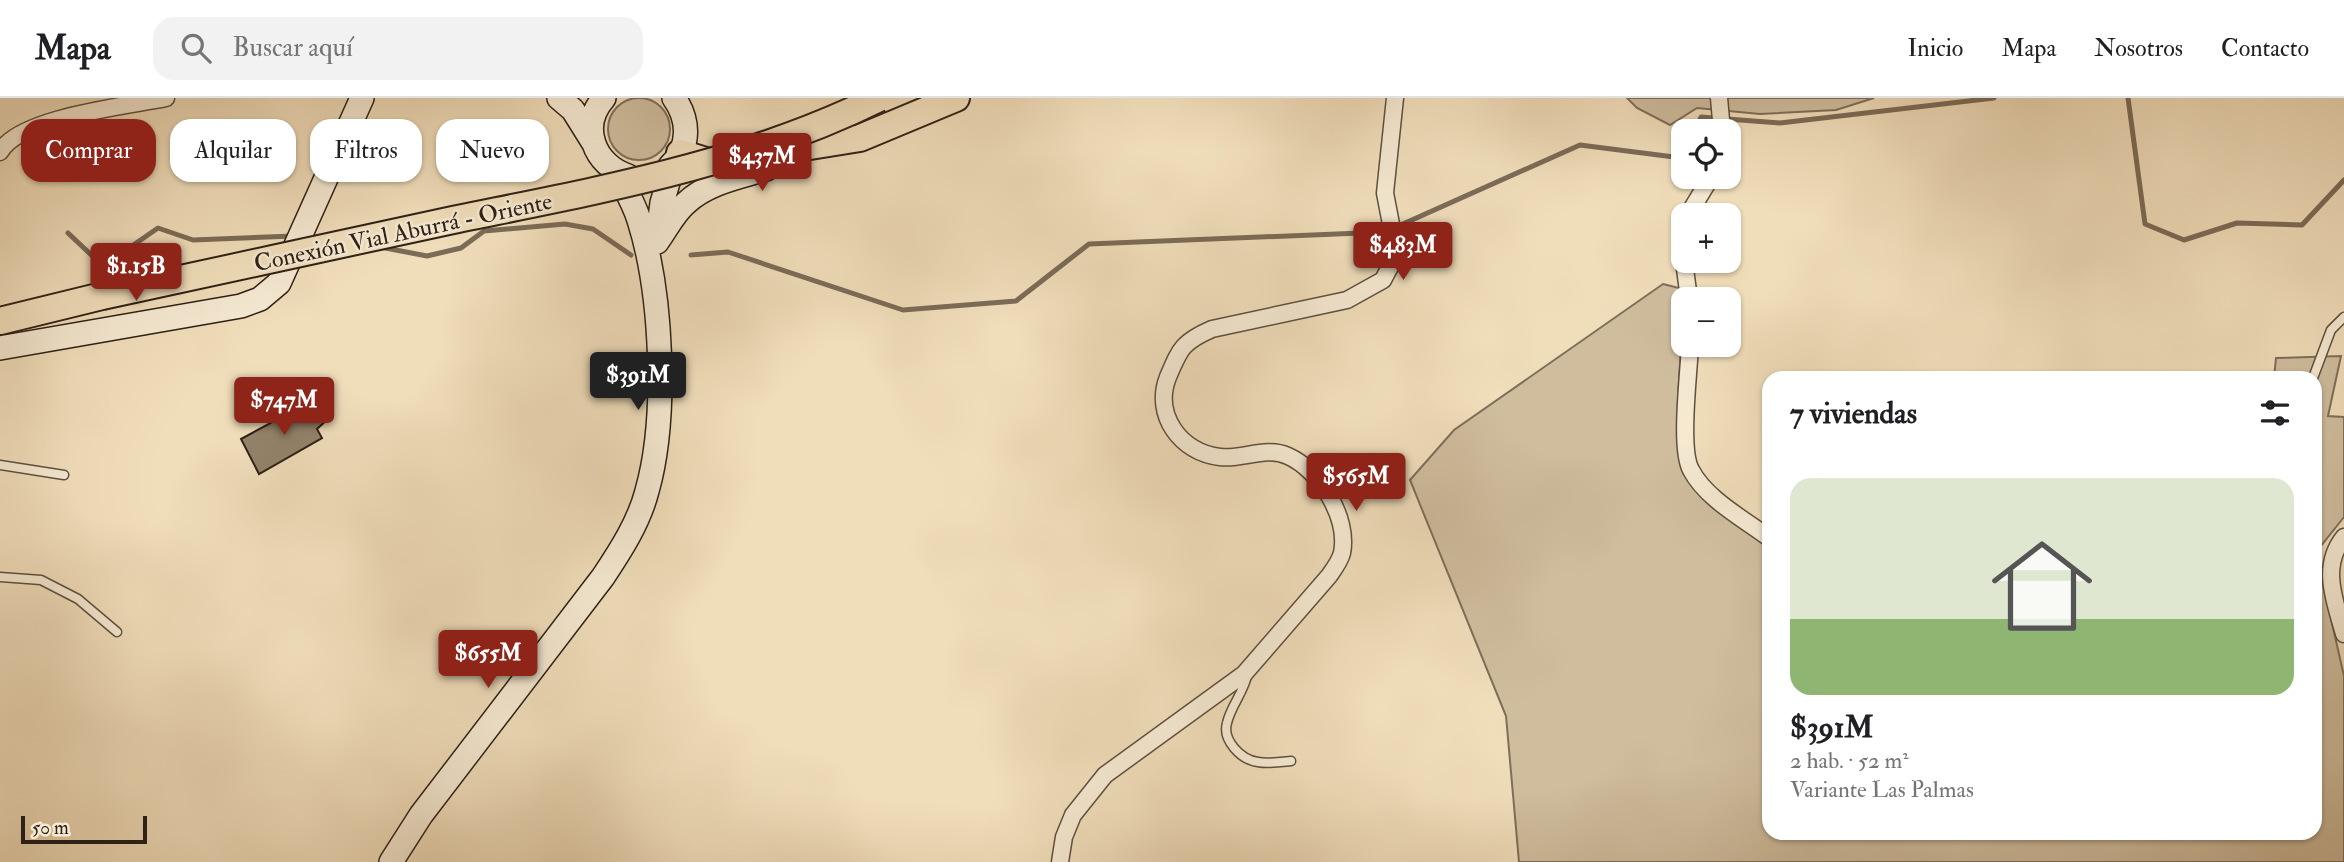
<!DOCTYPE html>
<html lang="es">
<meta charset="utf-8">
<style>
body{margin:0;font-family:"IM FELL Double Pica",serif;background:#f2f2f2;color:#202124;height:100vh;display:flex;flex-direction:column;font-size:26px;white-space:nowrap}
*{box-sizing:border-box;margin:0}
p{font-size:23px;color:#757577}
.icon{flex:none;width:38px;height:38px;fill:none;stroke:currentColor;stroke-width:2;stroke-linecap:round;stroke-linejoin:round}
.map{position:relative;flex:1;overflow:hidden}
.drawer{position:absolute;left:1762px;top:273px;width:560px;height:469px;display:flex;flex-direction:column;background:#fff;border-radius:21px;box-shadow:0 2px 5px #0004}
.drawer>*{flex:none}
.guide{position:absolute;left:21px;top:21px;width:665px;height:63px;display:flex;gap:14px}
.fabs{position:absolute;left:1671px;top:21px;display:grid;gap:14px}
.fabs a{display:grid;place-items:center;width:70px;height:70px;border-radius:14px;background:#fff;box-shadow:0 2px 5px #0004;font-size:35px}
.scale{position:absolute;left:21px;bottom:18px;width:126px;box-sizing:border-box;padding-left:7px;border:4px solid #2e2116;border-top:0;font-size:19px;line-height:24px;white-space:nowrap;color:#2e2116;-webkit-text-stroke:5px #f5e9d2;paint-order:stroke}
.price{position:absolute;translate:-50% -60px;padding:0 16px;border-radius:7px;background:#8f2418;color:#fff;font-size:23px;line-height:46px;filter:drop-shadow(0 2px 4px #0008)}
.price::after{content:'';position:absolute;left:50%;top:42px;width:21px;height:16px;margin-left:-10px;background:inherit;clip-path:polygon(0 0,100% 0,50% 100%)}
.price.on{background:#222;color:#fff}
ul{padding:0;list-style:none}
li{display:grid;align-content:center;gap:14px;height:371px;padding:0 28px}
li span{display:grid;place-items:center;height:217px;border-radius:21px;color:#555}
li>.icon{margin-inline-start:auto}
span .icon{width:126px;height:126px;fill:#fffc;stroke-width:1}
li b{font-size:30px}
h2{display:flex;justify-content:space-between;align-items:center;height:84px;padding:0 28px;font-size:30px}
.chip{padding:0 24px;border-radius:21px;background:#fff;box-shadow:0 2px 5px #0004;font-size:24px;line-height:63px}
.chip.on{background:#8f2418;color:#fff}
header{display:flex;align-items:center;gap:42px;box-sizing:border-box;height:98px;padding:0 35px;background:#fff;border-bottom:2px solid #e0e0e0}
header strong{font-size:33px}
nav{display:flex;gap:38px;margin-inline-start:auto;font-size:24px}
.search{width:490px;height:63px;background:#f2f2f2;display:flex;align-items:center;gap:18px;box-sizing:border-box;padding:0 24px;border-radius:21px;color:#757577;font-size:26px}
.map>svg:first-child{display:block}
.green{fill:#cfbd9e;stroke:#7e6f5a;stroke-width:2}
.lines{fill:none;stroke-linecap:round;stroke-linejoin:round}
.stream{stroke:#7b6b57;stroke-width:5}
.building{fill:#93836b;stroke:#2e2116;stroke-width:2}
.lane-casing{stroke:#5e503f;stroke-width:11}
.street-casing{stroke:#5e503f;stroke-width:19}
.secondary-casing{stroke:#2e2116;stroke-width:26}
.primary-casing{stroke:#2e2116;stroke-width:30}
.lane{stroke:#f5e9d2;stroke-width:8}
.street{stroke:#f5e9d2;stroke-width:16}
.secondary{stroke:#f5e9d2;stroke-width:23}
.primary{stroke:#f0ddba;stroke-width:26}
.primary-bridge-casing{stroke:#2e2116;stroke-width:30;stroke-linecap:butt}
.primary-bridge{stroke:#f0ddba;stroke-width:26}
.labels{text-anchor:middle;stroke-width:5;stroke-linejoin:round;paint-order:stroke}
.street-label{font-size:24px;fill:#2e2116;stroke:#f5e9d2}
</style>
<header>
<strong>Mapa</strong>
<div class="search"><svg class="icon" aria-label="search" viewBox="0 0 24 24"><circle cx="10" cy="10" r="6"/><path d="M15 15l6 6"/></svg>Buscar aquí</div>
<nav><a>Inicio</a><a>Mapa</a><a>Nosotros</a><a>Contacto</a></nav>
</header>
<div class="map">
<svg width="2344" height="764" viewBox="0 0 2344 764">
<rect width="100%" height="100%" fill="#f0ddba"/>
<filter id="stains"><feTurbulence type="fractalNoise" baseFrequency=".00286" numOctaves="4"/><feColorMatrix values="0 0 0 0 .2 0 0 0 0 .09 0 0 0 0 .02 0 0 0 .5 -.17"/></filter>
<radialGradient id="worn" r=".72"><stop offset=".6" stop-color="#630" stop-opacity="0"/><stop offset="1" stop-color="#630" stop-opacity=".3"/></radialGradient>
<path class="green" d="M608 31a31 31 0 1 1 62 0a31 31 0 1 1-62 0Z
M1627,0h247l-38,12 -76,4 -63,-6 -27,17 -33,-17z
M1663,186l16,4 4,17c1,36 -15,148 3,172 21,28 57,48 83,70v286h546v-455h-41l2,-20 65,-2 -13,60 16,1v100l-23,29 -2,20 25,110v186h-825l-13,-146 -96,-236 44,-50z"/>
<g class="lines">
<path class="stream" d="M2128,0l17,126 39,16 53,-17 65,2 42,-45
M1695,33l6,-14 79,6 214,-25
M68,135l35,33 55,-38 35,12 101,-4
M380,149l47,9 34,-8 23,-17 81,-7 28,5 38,26
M691,157l37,-3 175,58 113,-9 73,-57 296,-12 195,-87 102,13 2,-4"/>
</g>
<path class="building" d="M304,307l5,8 15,-5 6,9 -13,12 5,9 -63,36 -18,-35z"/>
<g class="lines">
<g class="lane-casing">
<path id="lane" d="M2313,280l18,-48 13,-13
M0,367l64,10
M0,479l41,3 37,19 39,33
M1248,574c-3,19 -17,33 -21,51 -5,17 14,37 31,39 10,2 23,0 33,-1"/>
</g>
<g class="street-casing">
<path id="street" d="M1719,0l3,33
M0,54c19,-35 128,-46 166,-54
M1688,117l23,-38
M1684,127v31
M1684,163l5,38
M1690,247c-1,27 -11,104 1,125 15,29 53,49 78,68
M2344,439c-24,30 -9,64 0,97
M1060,764l4,-25 9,-22 32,-40 139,-101 85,-98c5,-7 11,-15 13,-23 7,-35 -22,-83 -54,-97 -22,-10 -46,4 -68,1 -39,-4 -67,-42 -52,-80 12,-28 14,-35 44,-48l135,-29 36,-20 10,-19 2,-16 -10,-52 10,-95"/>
</g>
<g class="secondary-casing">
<path id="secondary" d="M559,0l14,12 20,32
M604,0c-25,28 -10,67 24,78
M670,68c21,-19 19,-47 4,-68
M657,143l5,-38 12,-41
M657,144c9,-12 17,-29 29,-39 21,-20 53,-26 80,-34
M0,250l241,-42 19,-7 19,-16 83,-185
M391,764l30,-47 182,-238c18,-27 36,-55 44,-86 21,-74 15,-198 -8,-271 -5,-17 -15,-33 -23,-49"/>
</g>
<g class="primary-casing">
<path id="primary" d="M680,55l42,13 19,-2 63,-17 56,-9 96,-40
M0,223l102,-25"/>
</g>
<use href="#lane" class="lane"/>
<use href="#street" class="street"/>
<use href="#secondary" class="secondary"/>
<use href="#primary" class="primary"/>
<g class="primary-bridge-casing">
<path id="primary-bridge" d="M102,198c117,-25 234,-51 351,-76 146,-30 291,-55 426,-122"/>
</g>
<use href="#primary-bridge" class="primary-bridge"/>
</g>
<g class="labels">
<g class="street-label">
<text transform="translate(403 134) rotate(-12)" y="8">Conexión Vial Aburrá - Oriente</text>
</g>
</g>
<rect width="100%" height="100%" filter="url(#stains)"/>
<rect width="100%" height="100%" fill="url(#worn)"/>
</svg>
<div class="fabs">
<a><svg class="icon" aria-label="locate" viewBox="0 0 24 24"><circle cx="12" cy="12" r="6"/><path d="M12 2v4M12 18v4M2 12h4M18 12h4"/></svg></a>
<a>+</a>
<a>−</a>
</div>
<div class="scale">50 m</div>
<b class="price" style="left:762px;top:95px">$437M</b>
<b class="price" style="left:1403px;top:184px">$483M</b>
<b class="price" style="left:136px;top:205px">$1.15B</b>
<b class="price on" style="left:638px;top:314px">$391M</b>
<b class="price" style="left:284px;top:339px">$747M</b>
<b class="price" style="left:1356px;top:415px">$565M</b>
<b class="price" style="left:488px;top:592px">$655M</b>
<div class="guide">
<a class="chip on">Comprar</a>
<a class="chip">Alquilar</a>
<a class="chip">Filtros</a>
<a class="chip">Nuevo</a>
</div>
<section class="drawer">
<h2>7 viviendas<svg class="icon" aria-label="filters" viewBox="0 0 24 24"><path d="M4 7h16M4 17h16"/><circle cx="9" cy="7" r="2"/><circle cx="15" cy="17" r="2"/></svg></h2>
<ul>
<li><span style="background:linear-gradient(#dfe7d0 65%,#8fb573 0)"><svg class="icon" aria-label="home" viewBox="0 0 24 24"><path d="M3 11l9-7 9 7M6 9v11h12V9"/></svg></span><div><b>$391M</b><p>2 hab. · 52 m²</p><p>Variante Las Palmas</p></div></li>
</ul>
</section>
</div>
